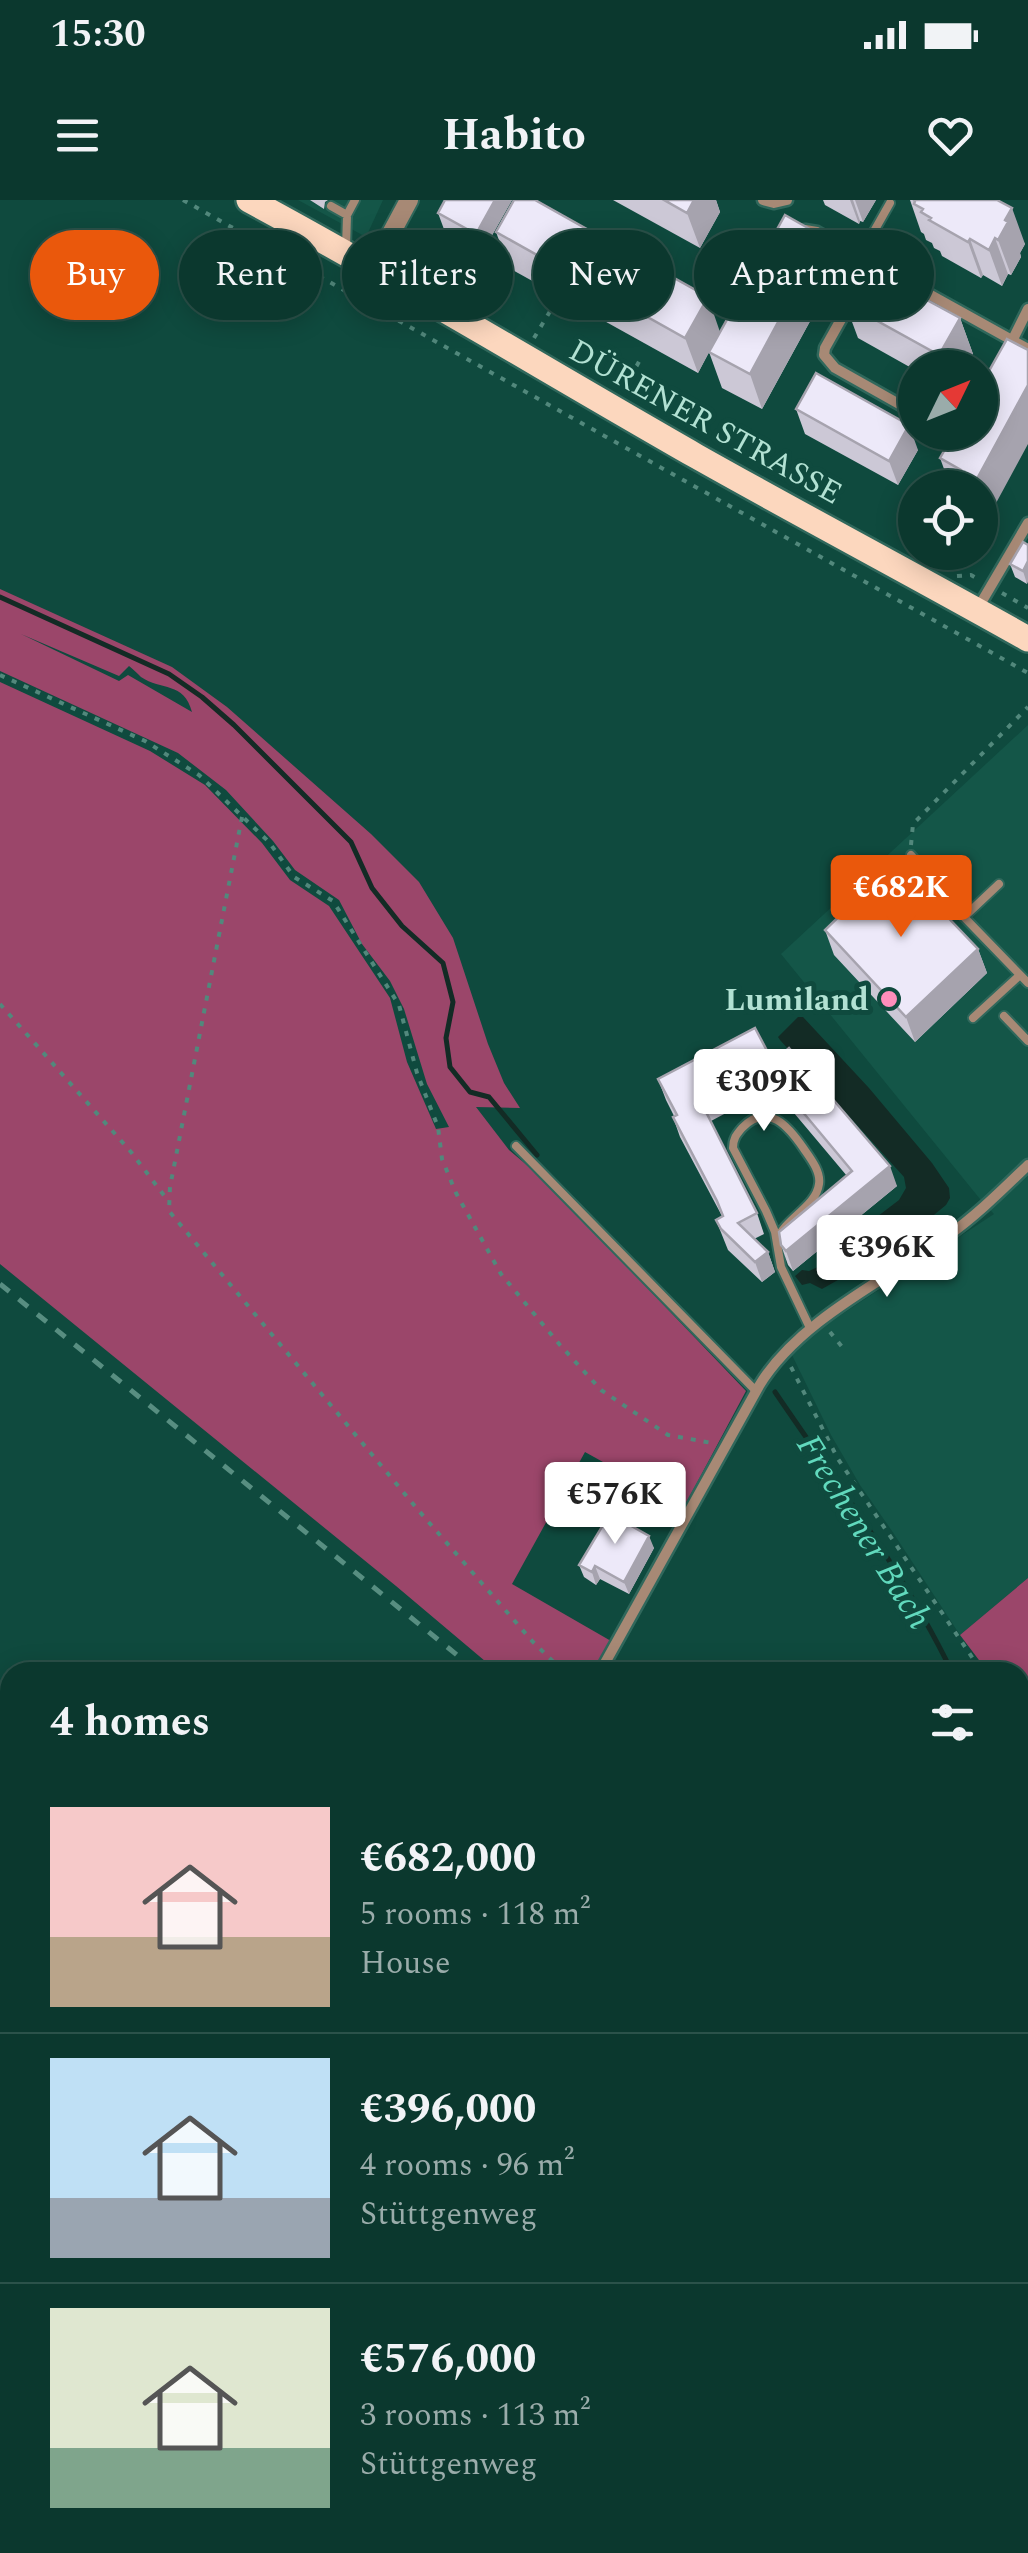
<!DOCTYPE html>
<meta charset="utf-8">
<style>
body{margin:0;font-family:Spectral,serif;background:#19433a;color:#f1f3f6;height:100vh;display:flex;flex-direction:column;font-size:38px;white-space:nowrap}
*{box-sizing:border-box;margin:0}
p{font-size:32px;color:#9aacaa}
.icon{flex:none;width:55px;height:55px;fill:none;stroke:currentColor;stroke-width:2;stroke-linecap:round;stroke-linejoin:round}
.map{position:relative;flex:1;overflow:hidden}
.drawer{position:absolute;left:0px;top:1462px;width:1030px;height:892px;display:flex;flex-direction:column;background:#0b382e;border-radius:30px 30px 0 0;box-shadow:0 5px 25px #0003,0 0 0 2px #2b524a}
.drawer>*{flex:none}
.banner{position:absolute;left:30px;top:30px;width:970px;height:90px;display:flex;gap:20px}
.needle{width:65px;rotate:47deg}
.tools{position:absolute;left:898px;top:150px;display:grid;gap:20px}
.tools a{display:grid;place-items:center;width:100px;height:100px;border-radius:50%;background:#0b382e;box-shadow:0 5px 25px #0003,0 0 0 2px #2b524a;font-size:50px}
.price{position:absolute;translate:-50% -85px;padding:0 22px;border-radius:10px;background:#fff;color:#222;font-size:32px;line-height:65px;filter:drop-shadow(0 2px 5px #0008)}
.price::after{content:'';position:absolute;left:50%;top:60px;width:30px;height:22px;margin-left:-15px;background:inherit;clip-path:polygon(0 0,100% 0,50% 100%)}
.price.active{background:#ea580c;color:#fff}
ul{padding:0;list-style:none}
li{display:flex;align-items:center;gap:30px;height:250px;padding:0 50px}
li+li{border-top:2px solid #2b524a}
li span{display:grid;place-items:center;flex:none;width:280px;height:200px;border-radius:0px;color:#555}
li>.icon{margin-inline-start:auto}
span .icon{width:120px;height:120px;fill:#fffc;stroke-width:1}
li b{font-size:42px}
h2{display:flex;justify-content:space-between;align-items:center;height:120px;padding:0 50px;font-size:42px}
.chip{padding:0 35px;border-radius:45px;background:#0b382e;box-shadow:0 5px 25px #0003,0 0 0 2px #2b524a;font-size:35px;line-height:90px}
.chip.active{background:#ea580c;color:#fff}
.status{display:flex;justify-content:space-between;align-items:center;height:70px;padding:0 50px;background:#0b382e;direction:ltr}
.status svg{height:28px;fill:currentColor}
header{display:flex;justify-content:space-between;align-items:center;height:130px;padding:0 50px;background:#0b382e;font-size:45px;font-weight:700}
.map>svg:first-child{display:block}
.built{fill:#145648}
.green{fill:#9b466a;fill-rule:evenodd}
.water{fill:#132b25}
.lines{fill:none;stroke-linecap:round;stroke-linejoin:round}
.stream{stroke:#132b25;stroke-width:5}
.service-casing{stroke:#30685c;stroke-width:12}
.minor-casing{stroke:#30685c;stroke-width:15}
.tertiary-casing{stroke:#30685c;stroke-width:22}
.primary-casing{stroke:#30685c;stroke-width:30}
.path{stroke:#52887c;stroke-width:4;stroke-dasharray:5 8;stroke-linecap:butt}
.service{stroke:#a78975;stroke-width:8}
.minor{stroke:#a78975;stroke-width:10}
.tertiary{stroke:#a78975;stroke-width:18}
.primary{stroke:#fcd7be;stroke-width:25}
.rail{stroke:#588e81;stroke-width:5;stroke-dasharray:12 12;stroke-linecap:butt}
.wall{fill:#ccc8d6}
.shaded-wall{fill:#a6a3ae}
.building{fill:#ede9f9;stroke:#a6a3ae;stroke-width:2.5}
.poi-dot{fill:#fe8ebb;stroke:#0f4a3e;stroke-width:4}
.labels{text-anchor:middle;stroke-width:10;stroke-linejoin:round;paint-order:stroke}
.street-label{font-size:32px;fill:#b2e1d3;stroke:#0f4a3e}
.poi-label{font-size:32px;font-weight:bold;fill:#b2e1d3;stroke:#0f4a3e;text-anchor:end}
.water-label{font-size:35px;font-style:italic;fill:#61d9bd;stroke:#0f4a3e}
</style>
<div class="status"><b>15:30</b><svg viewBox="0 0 49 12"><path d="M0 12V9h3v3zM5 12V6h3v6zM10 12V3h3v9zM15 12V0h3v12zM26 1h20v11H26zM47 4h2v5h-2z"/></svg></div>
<header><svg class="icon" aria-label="menu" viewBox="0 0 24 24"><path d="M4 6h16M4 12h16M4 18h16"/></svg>Habito<svg class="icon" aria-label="heart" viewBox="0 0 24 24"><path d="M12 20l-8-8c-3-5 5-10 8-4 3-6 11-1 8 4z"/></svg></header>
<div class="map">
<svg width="1028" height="2353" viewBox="0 0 1028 2353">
<rect width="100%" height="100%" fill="#0f4a3e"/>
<path class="built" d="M298,0h85l-17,37z
M1028,525v853l-68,57 -68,-104 -32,-46 -29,-50 -39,-80 26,-25 176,-116 -14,-15 -199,-245z"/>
<path class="green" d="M0,389l172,78 55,40 144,127 48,48 34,56 35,106 16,39 16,25 -44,-1 33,43 32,27 205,214 -62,116 -99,-55 -73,132 99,57 -18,31h-95l-102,-86 -396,-322v-582l150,69 55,34 57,58 28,37 39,26 61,92 17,64 29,67 13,-2 -22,-43 -23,-75 -14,-28 -28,-37 -23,-44 -44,-30 -22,-29 -47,-51 -48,-37 -178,-82zM21,434l98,42 10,-10c4,3 8,7 12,11 20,14 43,4 51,35l-64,-37 -9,6z
M1028,1378v142l-8,-10v-38h-32l-28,-37z
M0,1616l10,5v724h1010v-402l8,6v404h-1028z"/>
<path class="water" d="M798,817h5l66,71 63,75 17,25 1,10 -4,7 -55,45 -69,39 -12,-6 -8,2 -7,-9 7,-6 7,1 15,-7 41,-38 34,-26 7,-12 -2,-11 -124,-137 -2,-3z"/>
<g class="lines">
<path class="stream" d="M0,397l169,77 33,23 32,28 117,117 21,46 30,38 41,37 10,39 -7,36 4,29 20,25 19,5 48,58
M775,1192c62,91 129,181 177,280
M1020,1594l8,11"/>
<g class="service-casing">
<path id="service" d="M331,6l16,9
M346,48l1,-33 8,-15
M865,59l9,-18 -1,-8 17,-30
M911,655l53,62 64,66
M964,717l35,-33
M1004,816l24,25
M973,818l47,-43
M516,946l240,245
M777,1040c8,-22 39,-33 42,-56 2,-12 -8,-25 -15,-35 -15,-22 -36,-48 -62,-21 -6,7 -9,11 -9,20l33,63 9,21 6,35 29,61"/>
</g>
<g class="minor-casing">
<path id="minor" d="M763,0l11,3 13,-3
M805,30l12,2 211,117
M853,98l-28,50 -1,7 11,13 80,45
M1011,143l17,-34
M978,408l50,-85
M600,1472l159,-286c39,-65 126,-106 187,-149 30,-21 56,-47 82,-72"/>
</g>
<g class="tertiary-casing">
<path id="tertiary" d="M373,67l36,-67"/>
</g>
<g class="primary-casing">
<path id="primary" d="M249,0c151,81 298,171 447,256 110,62 222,121 332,183"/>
</g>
<path class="path" d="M183,0l845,473
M534,138l18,-30
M624,189l17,-31
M957,376l14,-1 10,6
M1002,393l26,15
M0,475l145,66 54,34 70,67 25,35 39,24 66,104 18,68 21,54 4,32 14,34 45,81 59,71 41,45 67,45 44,8
M242,617l-72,370 -1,24 250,300 114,131 31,30
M911,645l2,-21 115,-117
M0,804l131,148 38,50
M830,1132l13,16
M791,1167l47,92 144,213
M1020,1518l8,10
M0,1611l10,6
M0,1657l10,5
M0,1778l10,2
M0,1867l10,5
M1020,2159l8,4
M1020,2308l8,6
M451,2345l15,8
M189,2353l4,-8
M639,2353l3,-8"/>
<use href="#service" class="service"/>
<use href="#minor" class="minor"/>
<use href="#tertiary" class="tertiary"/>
<use href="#primary" class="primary"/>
<path class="rail" d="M0,1084l478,388
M1020,1930l8,6"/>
</g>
<path class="wall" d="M310,0h18l-3,2 -1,7z
M512,0l-30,53 -37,-21 -7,-19z
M613,0h103l4,12 -20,36z
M823,0h53l-13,22 -3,-1 -1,3 -34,-19z
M910,0h87l28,44 -5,9 1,4 -10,18 -3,-1 -6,12 -19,-11 -2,3 -39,-22 -2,-5 -6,-3 -2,-5 -6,-3 -2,-6 -3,-2z
M496,32l224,100 117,-60 -75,137 -40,-21 -13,-36 -11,21 -189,-105z
M845,103l115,15 13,36 -8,14h-50v2l-57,-32z
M1028,150l-46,179 -2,-2v-39h-29l-11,-30z
M796,209l122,41 -20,35 -93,-51z
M1023,342l4,42 -12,-7 -5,-13z
M825,730l153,19 9,24 -72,69 -81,-87z
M773,862l124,124 -104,85 -5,-6 -7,-20 66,-69 -74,-88 -62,33 46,92 7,21 -10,5 14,13 7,20 -13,10 -34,-32 -12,-30 6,-4 -42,-79 -7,-20 1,-1 -8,-16 -8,-21z
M631,1324v1l23,23 -25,46 -29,-15 -4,6 -12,-8 -5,-12z"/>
<path class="shaded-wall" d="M495,0h17l-30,53 -6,-19z
M694,0h22l4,12 -20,36 -13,-35z
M850,0h3l7,21 -1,3z
M855,0h21l-13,22z
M1012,8l13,36 -5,9 1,4 -10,18 -13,-35 7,-20z
M824,37l13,35 -75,137 -12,-35z
M995,38l13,36 -6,12 -13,-36z
M970,39l13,36 -2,3 -13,-36z
M708,97l12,35 -22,41 -13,-35z
M960,118l13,36 -8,14h-21l-5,-13z
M1028,185v59l-46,85 -2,-7v-34h-8z
M909,225l9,25 -20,35 -9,-24z
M1028,361v21l-1,2 -4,-13z
M978,749l9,24 -72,69 -9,-25z
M890,966l7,20 -104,85 -7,-20z
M768,1052l7,20 -13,10 -7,-20z
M627,1312l4,12 -5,9 -5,-13z
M649,1336l5,12 -25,46 -5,-12z
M595,1366l5,13 -4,6 -4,-13z"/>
<path class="building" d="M445,0h50l-19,34 -38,-21z
M514,0h21l173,97 -23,41 -189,-106z
M664,0h30l-7,13z
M914,0h83l15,8 -7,12 3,2 -10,18 -3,-2 -6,12 -19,-11 -2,3 -39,-22 2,-2 -10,-6 2,-3 -9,-5 1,-3z
M785,15l39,22 -74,137 -41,-22z
M866,67l94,51 -21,37 -94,-52z
M1007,139l21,11v35l-56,103h-14l-5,-3 8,-15 -21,-12 15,-26h25v-45z
M816,173l93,52 -20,36 -93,-52z
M1023,342l5,3v16l-5,10 -13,-7z
M895,662l83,87 -72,68 -81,-87z
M755,828l18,34 16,-14 101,118 -104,85 -5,-6 -2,-13 73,-61 -86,-103 -65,34 56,111 -19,10 30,29 -13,10 -34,-33 -5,-9 7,-4 -6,-15 -44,-84 4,-2 -19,-36z
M615,1305l12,7 -6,8 28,16 -25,46 -29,-16 -3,6 -13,-7z"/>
<circle class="poi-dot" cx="889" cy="799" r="10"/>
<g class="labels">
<g class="street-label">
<text transform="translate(706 221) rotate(29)" y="11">DÜRENER STRASSE</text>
</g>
<g class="poi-label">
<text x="869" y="810">Lumiland</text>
</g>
<g class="water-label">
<text transform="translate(865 1331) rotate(58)" y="12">Frechener Bach</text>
</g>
</g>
</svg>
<div class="tools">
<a><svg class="needle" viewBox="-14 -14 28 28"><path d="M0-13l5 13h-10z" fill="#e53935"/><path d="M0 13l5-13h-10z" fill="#9aacaa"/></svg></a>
<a><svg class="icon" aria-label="locate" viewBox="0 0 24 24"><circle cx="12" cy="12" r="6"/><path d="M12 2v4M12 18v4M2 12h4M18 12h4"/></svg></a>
</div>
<b class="price active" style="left:901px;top:740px">€682K</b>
<b class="price" style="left:764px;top:934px">€309K</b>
<b class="price" style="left:887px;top:1100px">€396K</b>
<b class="price" style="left:615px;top:1347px">€576K</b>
<div class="banner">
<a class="chip active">Buy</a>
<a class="chip">Rent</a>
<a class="chip">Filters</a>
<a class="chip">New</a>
<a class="chip">Apartment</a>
</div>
<section class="drawer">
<h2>4 homes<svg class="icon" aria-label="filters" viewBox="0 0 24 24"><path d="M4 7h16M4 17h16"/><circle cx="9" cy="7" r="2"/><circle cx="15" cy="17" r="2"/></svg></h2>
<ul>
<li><span style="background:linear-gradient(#f6c9c9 65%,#b9a48a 0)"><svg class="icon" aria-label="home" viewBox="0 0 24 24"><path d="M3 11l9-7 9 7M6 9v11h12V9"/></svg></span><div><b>€682,000</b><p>5 rooms · 118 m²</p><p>House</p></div></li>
<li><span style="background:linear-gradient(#bfe0f5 70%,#9aa5b1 0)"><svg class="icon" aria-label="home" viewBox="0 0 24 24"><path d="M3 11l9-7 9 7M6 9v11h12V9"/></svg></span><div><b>€396,000</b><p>4 rooms · 96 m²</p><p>Stüttgenweg</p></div></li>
<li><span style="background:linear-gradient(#dfe7d0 70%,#7fa58c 0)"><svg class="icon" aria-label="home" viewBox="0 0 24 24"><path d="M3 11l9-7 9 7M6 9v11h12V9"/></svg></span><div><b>€576,000</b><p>3 rooms · 113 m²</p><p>Stüttgenweg</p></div></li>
</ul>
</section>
</div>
